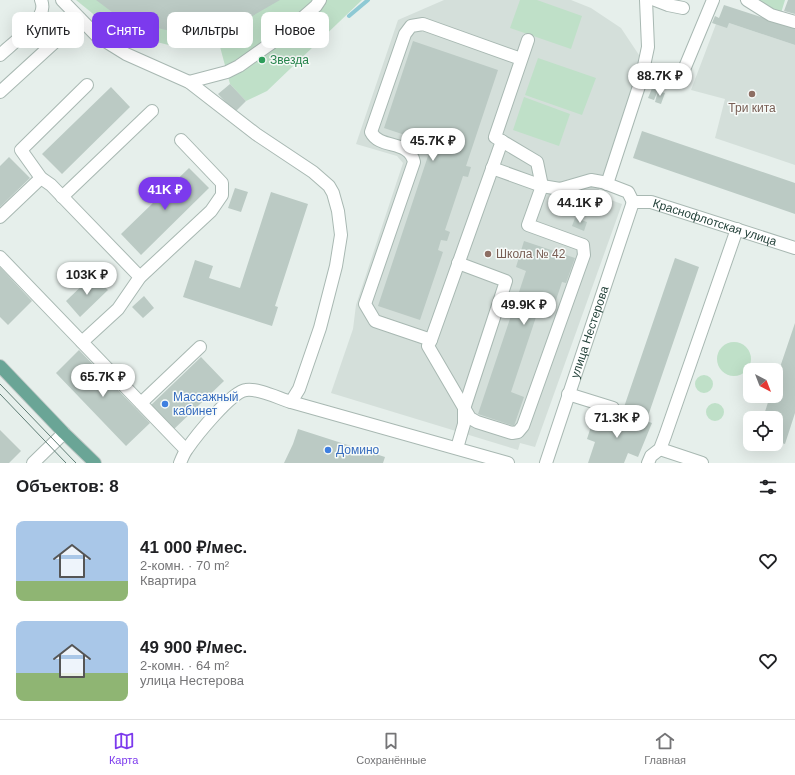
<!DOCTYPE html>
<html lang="ru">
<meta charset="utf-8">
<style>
body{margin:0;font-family:Helvetica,sans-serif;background:#f6f6f6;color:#202124;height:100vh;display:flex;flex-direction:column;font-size:15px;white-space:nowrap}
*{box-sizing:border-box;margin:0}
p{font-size:13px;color:#757577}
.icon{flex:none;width:22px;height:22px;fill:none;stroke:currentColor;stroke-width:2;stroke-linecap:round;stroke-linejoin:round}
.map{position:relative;height:463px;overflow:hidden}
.side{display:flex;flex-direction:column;background:#fff;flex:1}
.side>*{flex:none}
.guide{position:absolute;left:12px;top:12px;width:400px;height:36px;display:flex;gap:8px}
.needle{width:26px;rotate:138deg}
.controls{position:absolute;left:743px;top:363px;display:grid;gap:8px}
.controls a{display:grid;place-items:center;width:40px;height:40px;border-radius:8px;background:#fff;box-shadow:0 4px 16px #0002;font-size:20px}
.price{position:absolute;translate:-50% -34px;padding:0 9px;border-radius:14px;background:#fff;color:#222;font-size:13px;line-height:26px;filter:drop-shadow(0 1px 2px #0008)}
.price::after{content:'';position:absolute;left:50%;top:24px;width:12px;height:9px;margin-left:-6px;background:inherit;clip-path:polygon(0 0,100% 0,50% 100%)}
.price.current{background:#7c3aed;color:#fff}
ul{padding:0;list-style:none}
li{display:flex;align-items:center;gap:12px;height:100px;padding:0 16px}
li span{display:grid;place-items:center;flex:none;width:112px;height:80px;border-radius:8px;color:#555}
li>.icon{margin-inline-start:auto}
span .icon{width:48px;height:48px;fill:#fffc;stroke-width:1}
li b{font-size:17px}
h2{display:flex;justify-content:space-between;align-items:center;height:48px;padding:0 16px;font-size:17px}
.pill{padding:0 14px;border-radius:8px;background:#fff;box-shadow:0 4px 16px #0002;font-size:14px;line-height:36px}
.pill.current{background:#7c3aed;color:#fff}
.menu{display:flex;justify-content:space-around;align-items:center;height:56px;border-top:1px solid #e0e0e0;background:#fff;font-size:11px;color:#757577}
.menu a{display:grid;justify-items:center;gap:2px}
.menu .current{color:#7c3aed}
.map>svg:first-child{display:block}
.built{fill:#d4dfda}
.green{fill:#bfe0c8}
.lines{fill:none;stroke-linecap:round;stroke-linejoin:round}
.stream{stroke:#8ec9d4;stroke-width:4}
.building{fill:#bbcac4}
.minor-casing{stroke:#a8b8b2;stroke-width:14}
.major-casing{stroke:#c2cac8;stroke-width:14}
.minor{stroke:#fff;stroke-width:12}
.major{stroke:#6aa596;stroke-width:12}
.tram{stroke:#5f7d75;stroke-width:1}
.leisure-dot{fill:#2e9e5b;stroke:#f7fbf9;stroke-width:1.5}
.education-dot{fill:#8d6e63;stroke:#f7fbf9;stroke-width:1.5}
.shop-dot{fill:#3f7fe0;stroke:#f7fbf9;stroke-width:1.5}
.labels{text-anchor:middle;stroke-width:3;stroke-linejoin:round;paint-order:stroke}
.leisure-label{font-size:12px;fill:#27864d;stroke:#f7fbf9;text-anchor:start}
.education-label{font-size:12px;fill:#785e54;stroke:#f7fbf9}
.street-label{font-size:12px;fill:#24423a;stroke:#f7fbf9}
.shop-label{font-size:12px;fill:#366cbe;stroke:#f7fbf9;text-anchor:start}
</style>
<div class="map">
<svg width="795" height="463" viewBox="0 0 795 463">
<rect width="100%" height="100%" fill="#e6efeb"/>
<path class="built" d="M444,0h127l20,8 30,20 22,33 -46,134 25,9 -87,243 -15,-4 -2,7 -187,-57 22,-64 3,-24 47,-142 -6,-7 -41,-12 42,-124z
M729,23l66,22v120l-80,-27 10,-39 -34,-9 25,-66z"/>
<path class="green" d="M76,0h286l-95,91 -21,10 -16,-17 -11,-41 -42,4 -49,-12 -20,-9z
M520,0h17l45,16 -11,33 -61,-21z
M739,0h46l-4,13z
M538,58l58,20 -14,37 -57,-20z
M524,97l46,17 -11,32 -46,-16z
M717 359a17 17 0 1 1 34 0a17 17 0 1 1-34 0Z
M695 384a9 9 0 1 1 18 0a9 9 0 1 1-18 0Z
M706 412a9 9 0 1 1 18 0a9 9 0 1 1-18 0Z"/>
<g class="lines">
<path class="stream" d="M349,16l19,-16"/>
</g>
<path class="building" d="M96,0h184l-43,25 -15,3 -37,4 -19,-2 -38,-9 -16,-9z
M788,0h7v14l-11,-3z
M724,5l71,23v17l-66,-22 -2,5 -15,-5 3,-7 4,2z
M413,41l85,29 -32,96 5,1 -3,10 -5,-1 -18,54 5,2 -3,9 -6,-1 -3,10 5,2 -23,68 -42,-14 54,-162 -48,-16z
M230,84l16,17 -11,11 -17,-18z
M653,86l6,2 -5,12 -6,-2z
M111,87l19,20 -68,67 -20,-20z
M658,91l7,2 -4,11 -6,-2z
M642,131l153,52v31l-162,-56z
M9,157l21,21 -30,29v-41z
M189,168l20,20 -68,67 -20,-21z
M235,188l13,4 -7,20 -13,-4z
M271,192l37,12 -33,102 3,1 -6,19 -89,-29 12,-37 18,6 -4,12 31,10z
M575,218l12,4 -3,9 -12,-5z
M524,241l51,17 -9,25 -4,-1 -12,36 -13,-4 -26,78 13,5 -10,29 -36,-12 48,-143 -10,-4z
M675,258l24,9 -52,152 -24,-9z
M0,267l32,34 -24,24 -8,-8z
M93,275l15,15 -28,27 -14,-16z
M144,296l10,12 -11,10 -11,-11z
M795,323v90l-10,31 -9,-3v-23h-13l7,-22h6v-17z
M79,350l71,73 -24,23 -70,-73z
M201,357l23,24 -51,49 -23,-24z
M622,413l30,10 -14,34 -10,-4 -4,10h-36l7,-21 -8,-3 7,-22 14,5 -1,2 10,3z
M298,429l87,28 -2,6h-99l9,-19z
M0,430l21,21 -12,12h-9z"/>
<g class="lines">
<g class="minor-casing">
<g id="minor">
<path d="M62,0l35,36 29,18 63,28 67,52 57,38 16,14 4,7 5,18 3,24 -5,31 -16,62 -21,61 -8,13"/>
<path d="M655,0l13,5 15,3"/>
<path d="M747,0l24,15 24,7"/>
<path d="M0,55c11,-10 33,-27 40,-40 3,-5 3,-10 1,-15"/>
<path d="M641,80l42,-8 30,-72"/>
<path d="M189,82l38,-10 12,-6 45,-32 32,-28 4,-6"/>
<path d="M87,85l-66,65 20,28 10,7 89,92"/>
<path d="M0,92l80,-73"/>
<path d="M502,141l-71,199 -56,-19 -10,-17 49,-142c-5,-23 -34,-12 -43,-30l34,-98 6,-8 12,-2 98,35"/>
<path d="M492,168l50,18 18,3 31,-9 11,2 26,10 5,10"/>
<path d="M607,184l34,-104 7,-33 -2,-47"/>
<path d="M62,197l90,-86"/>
<path id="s1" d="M633,202h18l144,46"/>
<path d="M0,217l41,-39"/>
<path d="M0,257l186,193"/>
<path d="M431,340l-3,6 42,72 7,4 35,11 6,-1 5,-6 61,-171 -1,-10 -55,-20 14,-39 -5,-24 -42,-25 33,-97"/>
<path d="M82,342l36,-33 22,-32 71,-66 11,-16v-12l-41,-43"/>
<path d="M568,394l45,14"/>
<path d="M141,403l59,-56"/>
<path d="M457,448l7,-24v-15l42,-128 -48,-18"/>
<path d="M660,449l42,14"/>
<path d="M33,463l31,-30"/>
<path d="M180,463c2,-5 4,-10 7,-14 9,-13 44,-57 59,-59 12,-2 32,8 45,12l217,61"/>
<path id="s2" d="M546,463l87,-261"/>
<path d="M648,463l3,-7 9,-7 5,-13 72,-207"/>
</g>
</g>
<g class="major-casing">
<path id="major" d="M0,366l64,67 31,30"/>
</g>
<use href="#minor" class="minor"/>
<use href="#major" class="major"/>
<path class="tram" d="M0,384l76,79
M0,394l66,69"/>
</g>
<circle class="leisure-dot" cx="262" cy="60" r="4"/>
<g class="education-dot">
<circle cx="752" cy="94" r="4"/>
<circle cx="488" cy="254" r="4"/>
</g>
<g class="shop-dot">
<circle cx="165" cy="404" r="4"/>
<circle cx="328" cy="450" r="4"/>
</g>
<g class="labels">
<g class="leisure-label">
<text x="270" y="64">Звезда</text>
</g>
<g class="education-label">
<text x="752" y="112">Три кита</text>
<text x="496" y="258" text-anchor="start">Школа № 42</text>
</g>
<g class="street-label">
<text dy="4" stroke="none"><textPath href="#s1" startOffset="85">Краснофлотская улица</textPath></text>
<text dy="4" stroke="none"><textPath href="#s2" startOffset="138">улица Нестерова</textPath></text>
</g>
<g class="shop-label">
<text x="173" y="401">Массажный<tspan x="173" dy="14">кабинет</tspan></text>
<text x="336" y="454">Домино</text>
</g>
</g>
</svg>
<div class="controls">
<a><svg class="needle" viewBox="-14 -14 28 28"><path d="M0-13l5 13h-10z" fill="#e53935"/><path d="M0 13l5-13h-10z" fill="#757577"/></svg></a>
<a><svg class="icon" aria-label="locate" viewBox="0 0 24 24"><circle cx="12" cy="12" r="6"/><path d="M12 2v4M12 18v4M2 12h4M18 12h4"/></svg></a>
</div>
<b class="price" style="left:660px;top:97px">88.7K ₽</b>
<b class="price" style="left:433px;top:162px">45.7K ₽</b>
<b class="price current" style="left:165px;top:211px">41K ₽</b>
<b class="price" style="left:580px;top:224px">44.1K ₽</b>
<b class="price" style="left:87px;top:296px">103K ₽</b>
<b class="price" style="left:524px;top:326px">49.9K ₽</b>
<b class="price" style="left:103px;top:398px">65.7K ₽</b>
<b class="price" style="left:617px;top:439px">71.3K ₽</b>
<div class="guide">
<a class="pill">Купить</a>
<a class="pill current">Снять</a>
<a class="pill">Фильтры</a>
<a class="pill">Новое</a>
</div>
</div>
<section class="side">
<h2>Объектов: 8<svg class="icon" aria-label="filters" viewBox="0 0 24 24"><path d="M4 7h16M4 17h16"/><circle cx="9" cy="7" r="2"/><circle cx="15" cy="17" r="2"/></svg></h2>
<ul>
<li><span style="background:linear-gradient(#a9c7e8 75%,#8fb573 0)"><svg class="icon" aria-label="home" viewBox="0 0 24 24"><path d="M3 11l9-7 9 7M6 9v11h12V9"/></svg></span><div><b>41 000 ₽/мес.</b><p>2-комн. · 70 m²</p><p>Квартира</p></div><svg class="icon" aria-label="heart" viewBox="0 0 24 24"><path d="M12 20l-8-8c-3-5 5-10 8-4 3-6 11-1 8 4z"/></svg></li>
<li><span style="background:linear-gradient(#a9c7e8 65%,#8fb573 0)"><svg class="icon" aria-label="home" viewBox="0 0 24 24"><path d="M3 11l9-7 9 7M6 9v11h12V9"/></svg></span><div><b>49 900 ₽/мес.</b><p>2-комн. · 64 m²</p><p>улица Нестерова</p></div><svg class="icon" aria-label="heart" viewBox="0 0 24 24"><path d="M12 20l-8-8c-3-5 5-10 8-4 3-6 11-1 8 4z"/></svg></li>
</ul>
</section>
<nav class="menu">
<a class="current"><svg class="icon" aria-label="map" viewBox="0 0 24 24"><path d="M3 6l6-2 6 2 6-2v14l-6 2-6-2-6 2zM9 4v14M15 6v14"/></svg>Карта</a>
<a><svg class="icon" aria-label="saved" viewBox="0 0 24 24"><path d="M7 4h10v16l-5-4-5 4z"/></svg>Сохранённые</a>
<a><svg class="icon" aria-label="home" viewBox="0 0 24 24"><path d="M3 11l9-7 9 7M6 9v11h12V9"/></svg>Главная</a>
</nav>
